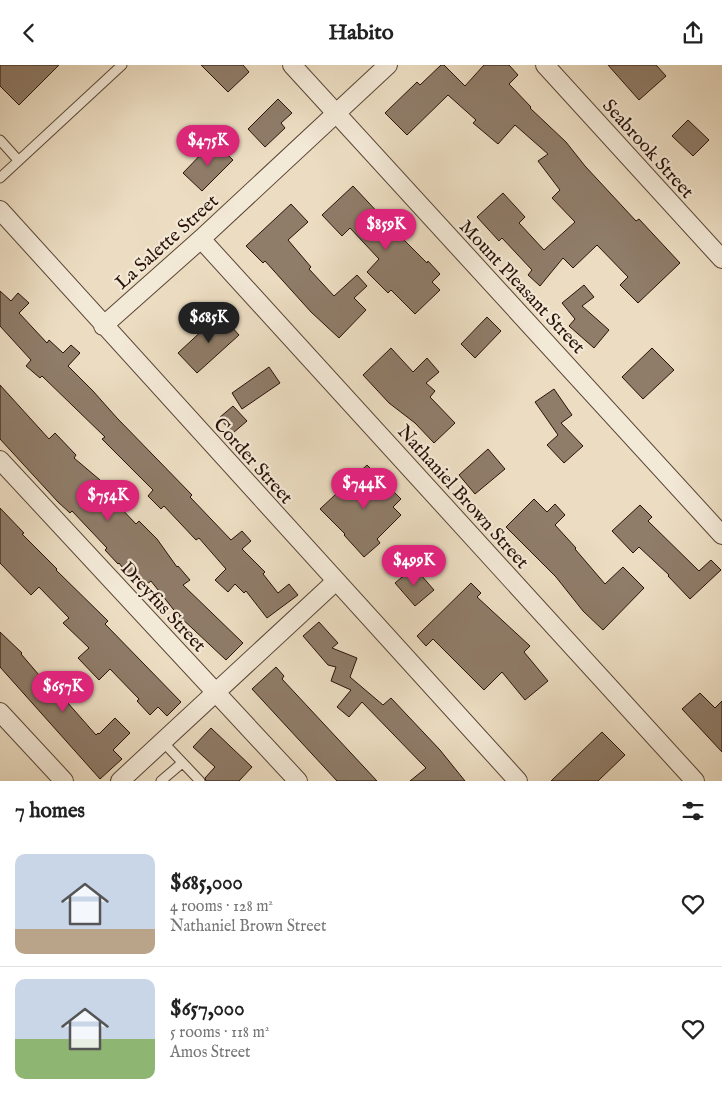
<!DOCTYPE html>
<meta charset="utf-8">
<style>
body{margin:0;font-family:"IM FELL English",serif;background:#f2f2f2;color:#222;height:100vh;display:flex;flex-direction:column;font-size:19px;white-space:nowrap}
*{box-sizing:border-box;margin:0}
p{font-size:16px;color:#767676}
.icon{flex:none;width:28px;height:28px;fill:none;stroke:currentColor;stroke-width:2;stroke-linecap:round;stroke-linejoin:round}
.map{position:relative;height:716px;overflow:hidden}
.sheet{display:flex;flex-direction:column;background:#fff;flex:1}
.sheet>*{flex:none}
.price{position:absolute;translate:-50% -42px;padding:0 11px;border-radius:18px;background:#db2777;color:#fff;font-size:16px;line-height:32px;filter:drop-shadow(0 1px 2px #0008)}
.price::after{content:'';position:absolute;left:50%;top:30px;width:15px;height:11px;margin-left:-8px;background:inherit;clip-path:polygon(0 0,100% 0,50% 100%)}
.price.active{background:#222;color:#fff}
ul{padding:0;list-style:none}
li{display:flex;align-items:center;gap:15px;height:125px;padding:0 15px}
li+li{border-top:1px solid #e0e0e0}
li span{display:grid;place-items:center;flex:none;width:140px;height:100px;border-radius:10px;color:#555}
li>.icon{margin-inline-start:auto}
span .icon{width:60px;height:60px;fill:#fffc;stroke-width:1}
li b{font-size:21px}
h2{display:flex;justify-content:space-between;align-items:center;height:60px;padding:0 15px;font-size:21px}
header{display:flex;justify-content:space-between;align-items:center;height:65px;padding:0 15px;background:#fff;font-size:22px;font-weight:700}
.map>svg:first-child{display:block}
.building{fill:#8f7c69;stroke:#2a1208}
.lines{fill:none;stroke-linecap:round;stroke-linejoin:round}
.service-casing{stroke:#5a4536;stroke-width:11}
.minor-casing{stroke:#5a4536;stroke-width:20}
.service{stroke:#f3e9d7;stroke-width:9}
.minor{stroke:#f3e9d7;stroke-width:18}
.labels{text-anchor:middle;stroke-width:4.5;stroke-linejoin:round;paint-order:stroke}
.street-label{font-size:19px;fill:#2a1208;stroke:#f3e9d7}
</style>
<header><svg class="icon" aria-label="back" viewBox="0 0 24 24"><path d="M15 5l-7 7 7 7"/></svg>Habito<svg class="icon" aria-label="share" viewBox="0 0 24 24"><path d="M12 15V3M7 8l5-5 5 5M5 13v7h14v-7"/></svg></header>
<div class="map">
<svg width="722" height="716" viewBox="0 0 722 716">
<rect width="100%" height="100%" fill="#ecddc2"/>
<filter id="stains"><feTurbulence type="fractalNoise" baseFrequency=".004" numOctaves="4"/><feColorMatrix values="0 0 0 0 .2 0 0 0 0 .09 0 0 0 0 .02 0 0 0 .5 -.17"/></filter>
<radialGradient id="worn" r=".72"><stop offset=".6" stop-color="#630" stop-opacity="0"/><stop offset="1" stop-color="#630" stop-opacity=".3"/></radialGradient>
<path class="building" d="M0,0h59l-40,40 -19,-19z
M201,0h42l6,7 -21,20z
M441,0h3l21,21 19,-21h25l9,10 -9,9 22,23 -1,1 36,34 19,24 51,55 3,-2 41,44 -42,40 -18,-18 8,-8 -31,-32 -24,23 -10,-10 -23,28 -12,-11 4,-5 -30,-32 -3,3 -22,-24 26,-24 22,24 -6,6 25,27 31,-28 -23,-24 8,-8 -22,-29 10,-7 -33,-29 -17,19 -25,-21 3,-3 -28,-25 -41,40 -22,-22 32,-31 3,3z
M608,0h48l10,11 -27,24z
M278,34l14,14 -11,10 4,5 -20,19 -17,-18z
M688,55l21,20 -16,16 -21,-20z
M217,80l16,15 -31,31 -19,-18 25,-26 4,4z
M353,121l45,48 29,29 1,-2 12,13 -8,8 8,8 -25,24 -24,-24 -3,3 -21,-21 12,-13 -29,-31 -8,8 -20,-21z
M291,139l17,18 -20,18 23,27 -2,2 25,27 23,-21 10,11 -13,12 12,12 -27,28 -28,-26 -46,-51 -2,2 -17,-17z
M584,220l10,12 -12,9 27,24 -15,18 -25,-22 6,-7 -13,-16z
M0,226l11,10 7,-8 11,10 -10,10 28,30 2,-3 14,13 8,-8 9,8 -12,13 25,25 24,27 75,77 -2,2 41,43 11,-9 9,10 -9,8 23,23 -2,2 15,19 11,-9 9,11 -31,23 -21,-27 -2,2 -9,-9 -7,8 -13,-12 11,-11 -27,-31 -3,2 -32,-34 -3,3 -13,-13 5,-6 -51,-51 3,-2 -63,-61 -2,2 -14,-12 5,-6 -31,-34z
M220,249l19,21 -42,38 -19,-20z
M487,252l14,14 -26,27 -14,-14z
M391,283l22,24 14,-14 12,14 -13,11 9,8 -5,6 25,26 -21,20 -19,-20 -26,-20 -26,-28z
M652,283l22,22 -31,29 -21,-22z
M269,302l11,16 -38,26 -10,-16z
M0,320l49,54 6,-6 21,22 -2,3 26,22 -3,3 39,41 3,-3 18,18 20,28 1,-1 12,14 -7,5 60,58 -17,17 -49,-46 -26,-33 -12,9 -20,-27 -1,1 -13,-14 2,-2 -35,-37 -2,2 -12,-11 -58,-63z
M554,324l18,26 -11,8 22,23 -19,17 -17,-18 11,-10 -23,-33z
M233,341l14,15 -14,12 -14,-15z
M488,384l17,20 -30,25 -16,-19z
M367,400l34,34 -8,8 8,8 -24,24 3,4 -16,14 -20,-22 1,-1 -25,-25z
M534,434l13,13 8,-8 10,11 -10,10 21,23 -1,1 30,35 18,-17 21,21 -41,42 -20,-19 -27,-34 -50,-50z
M640,440l12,12 -4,4 51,50 12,-11 10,10 -31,29 -22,-23 1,-1 -30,-28 -6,6 -21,-22z
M0,443l24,25 -2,1 35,35 -1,1 52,51 -3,3 76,78 -14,14 -9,-9 -8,8 -13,-14 2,-2 -29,-30 -11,11 -21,-22 11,-10 -26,-25 6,-5 -30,-31 -8,8 -31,-32z
M414,502l20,23 -19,16 -20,-23z
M471,518l10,10 -4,4 53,49 -6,6 24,29 -23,19 -23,-28 -18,18 -51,-51 -7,7 -9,-10z
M319,557l19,21 -6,5 25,10 -7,19 33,28 8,-7 49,52 25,31h-55l16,-13 -64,-66 -13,15 -12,-10 14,-17 -20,-9 5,-14 -8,-2 -25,-29z
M0,567l22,21 -1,1 30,35 8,-8 14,15 -6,6 29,33 2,-2 1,1 16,-16 15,15 -17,17 9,9 -22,20 -100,-112z
M276,602l8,9 -2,3 95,102h-40l-85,-92z
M700,628l15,15 7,-7v51l-40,-43z
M211,663l41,39 -13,14h-33l-1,-3 10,-11 -22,-20z
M602,667l23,23 -27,26h-47z"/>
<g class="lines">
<g class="service-casing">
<path id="service" d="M0,75l18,20
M0,113l122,-113
M163,677l37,39
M161,716l21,-18"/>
</g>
<g class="minor-casing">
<path id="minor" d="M292,0l430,470
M545,0l177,194
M0,145l518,571
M201,174l494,542
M103,261l98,-87 187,-174
M0,395l298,321
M0,647l64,69
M120,716l216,-200"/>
</g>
<use href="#service" class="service"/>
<use href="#minor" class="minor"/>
</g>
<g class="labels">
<g class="street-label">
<text transform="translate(649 83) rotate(48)" y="7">Seabrook Street</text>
<text transform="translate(166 176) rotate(-42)" y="7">La Salette Street</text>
<text transform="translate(523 221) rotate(47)" y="7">Mount Pleasant Street</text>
<text transform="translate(254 395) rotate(48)" y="7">Corder Street</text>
<text transform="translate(464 431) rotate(48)" y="7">Nathaniel Brown Street</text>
<text transform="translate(164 541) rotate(47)" y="7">Dreyfus Street</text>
</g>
</g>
<rect width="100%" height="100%" filter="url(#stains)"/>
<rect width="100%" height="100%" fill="url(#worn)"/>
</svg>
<b class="price" style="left:208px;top:102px">$475K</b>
<b class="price" style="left:386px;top:186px">$859K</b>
<b class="price active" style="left:209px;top:279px">$685K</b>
<b class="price" style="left:364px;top:445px">$744K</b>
<b class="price" style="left:108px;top:457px">$754K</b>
<b class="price" style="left:414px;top:522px">$499K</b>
<b class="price" style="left:63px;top:648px">$657K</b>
</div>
<section class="sheet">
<h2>7 homes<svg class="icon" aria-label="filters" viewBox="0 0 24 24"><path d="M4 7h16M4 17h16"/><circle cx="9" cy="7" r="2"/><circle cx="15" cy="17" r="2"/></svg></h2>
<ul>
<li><span style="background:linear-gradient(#c9d6e8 75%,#b9a48a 0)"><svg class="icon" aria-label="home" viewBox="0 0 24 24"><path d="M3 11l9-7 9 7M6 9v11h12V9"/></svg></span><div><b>$685,000</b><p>4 rooms · 128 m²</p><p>Nathaniel Brown Street</p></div><svg class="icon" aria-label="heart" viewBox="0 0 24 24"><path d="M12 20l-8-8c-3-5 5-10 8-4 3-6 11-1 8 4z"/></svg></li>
<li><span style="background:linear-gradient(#c9d6e8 60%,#8fb573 0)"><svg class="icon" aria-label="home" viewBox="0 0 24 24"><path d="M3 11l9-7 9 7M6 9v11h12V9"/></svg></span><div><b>$657,000</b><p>5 rooms · 118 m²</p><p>Amos Street</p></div><svg class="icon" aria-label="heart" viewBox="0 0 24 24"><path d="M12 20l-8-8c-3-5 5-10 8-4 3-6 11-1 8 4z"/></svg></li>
</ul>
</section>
